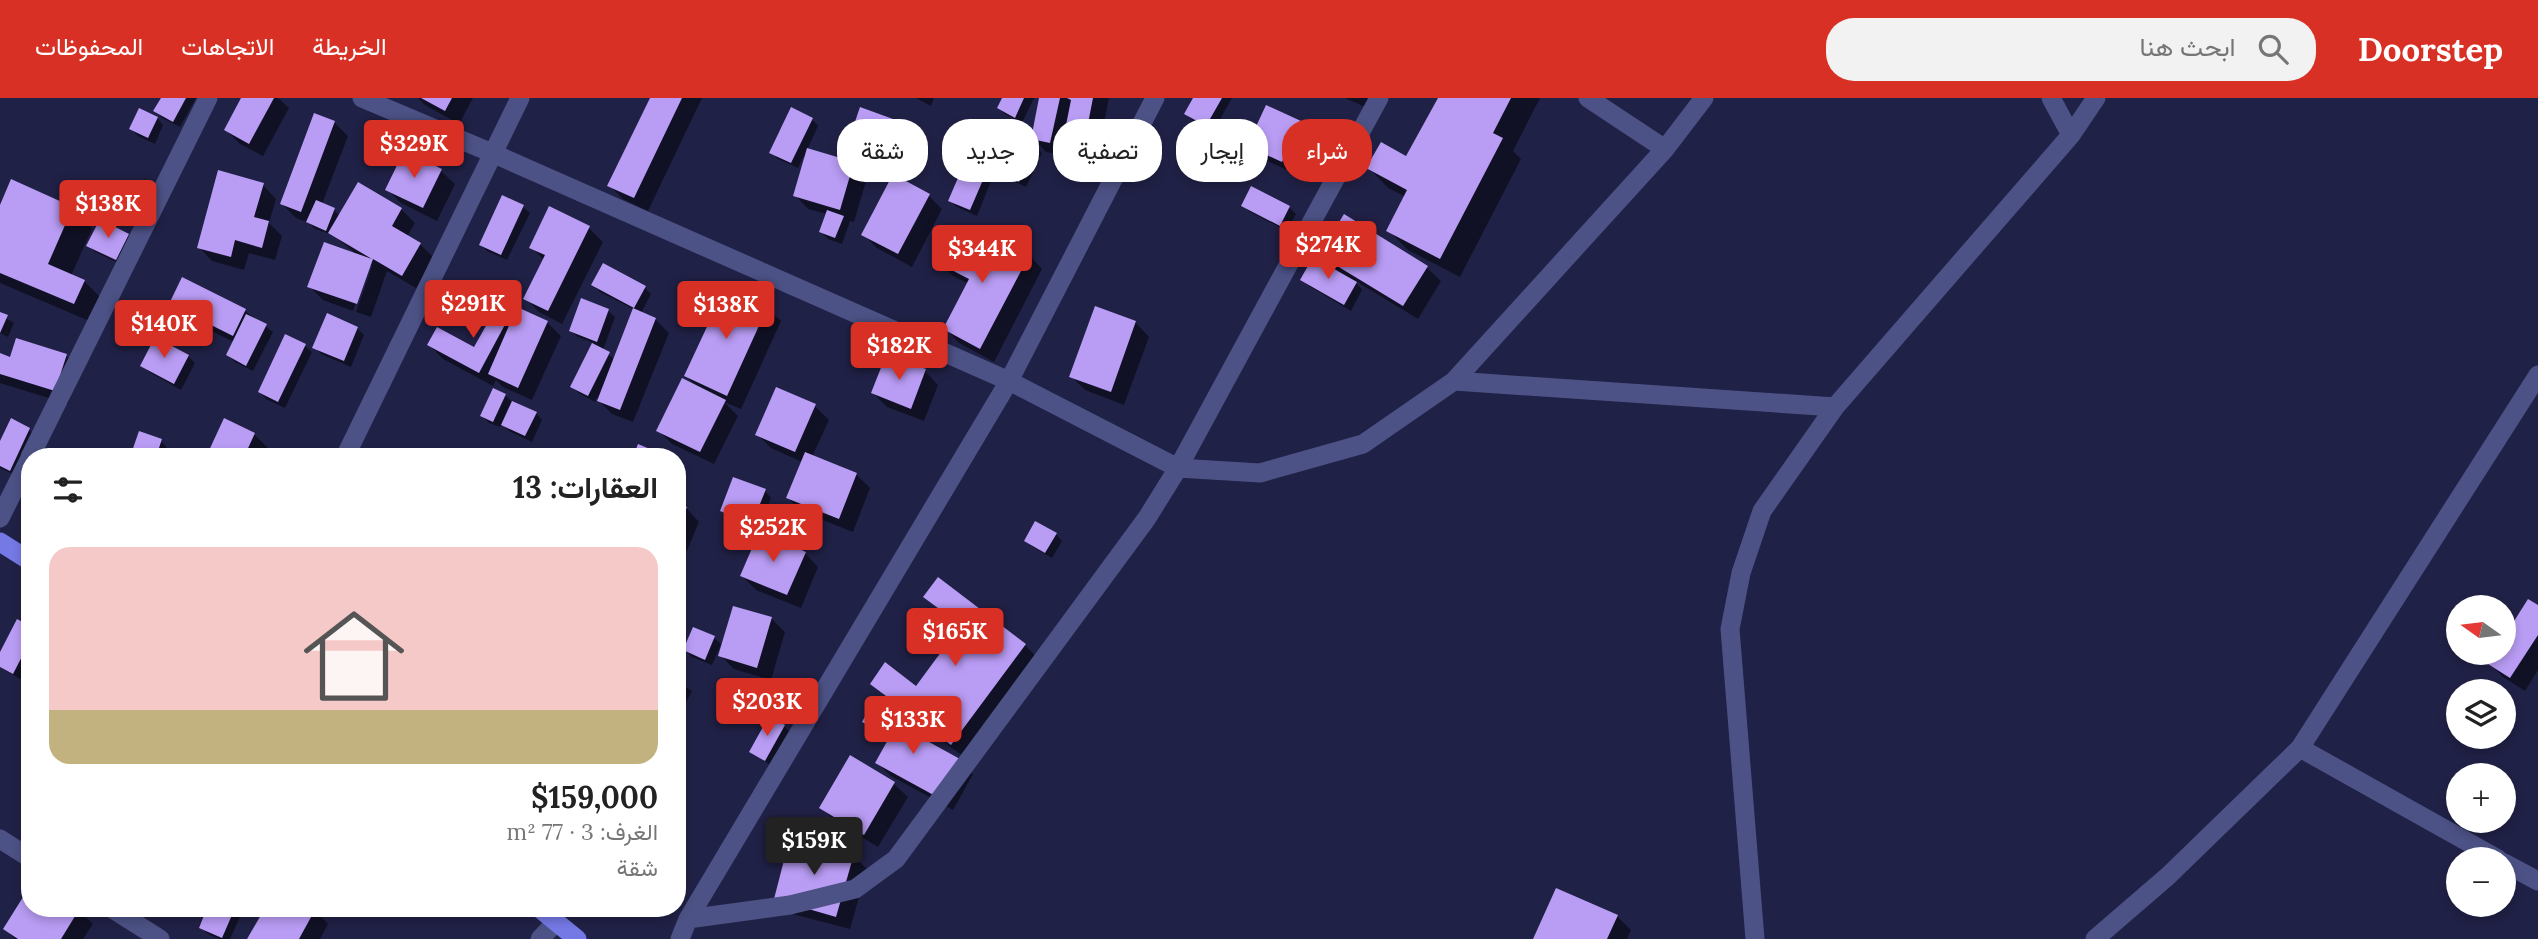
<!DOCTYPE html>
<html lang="ar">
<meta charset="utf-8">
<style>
body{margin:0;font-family:Lora,Vazirmatn,serif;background:#f2f2f2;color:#222;direction:rtl;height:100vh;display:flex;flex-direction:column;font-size:26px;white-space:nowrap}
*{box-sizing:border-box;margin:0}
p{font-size:23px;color:#767676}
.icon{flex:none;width:38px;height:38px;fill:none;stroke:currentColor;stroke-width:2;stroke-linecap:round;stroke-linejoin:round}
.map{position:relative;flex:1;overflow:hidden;direction:ltr}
.sheet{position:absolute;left:21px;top:350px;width:665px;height:469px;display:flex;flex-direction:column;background:#fff;border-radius:28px;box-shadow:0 4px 10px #0003;direction:rtl}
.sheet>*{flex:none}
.top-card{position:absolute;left:707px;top:21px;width:665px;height:63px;direction:rtl;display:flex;gap:14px}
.needle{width:46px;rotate:284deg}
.fabs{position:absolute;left:2446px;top:497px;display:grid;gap:14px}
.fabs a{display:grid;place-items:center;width:70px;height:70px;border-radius:50%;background:#fff;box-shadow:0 4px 10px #0003;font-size:35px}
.price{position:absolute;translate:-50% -60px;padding:0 16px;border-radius:7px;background:#d93025;color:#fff;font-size:23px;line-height:46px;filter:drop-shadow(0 2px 4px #0008)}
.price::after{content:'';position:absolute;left:50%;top:42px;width:21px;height:16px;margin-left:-10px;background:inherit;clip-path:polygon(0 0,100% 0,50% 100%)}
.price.current{background:#222;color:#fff}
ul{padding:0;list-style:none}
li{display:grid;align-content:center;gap:14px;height:371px;padding:0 28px}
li+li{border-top:2px solid #e0e0e0}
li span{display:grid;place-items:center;height:217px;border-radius:21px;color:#555}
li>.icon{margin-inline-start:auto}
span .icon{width:126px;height:126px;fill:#fffc;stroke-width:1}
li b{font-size:30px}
h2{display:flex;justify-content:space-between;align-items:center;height:84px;padding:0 28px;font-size:30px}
.pill{padding:0 24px;border-radius:28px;background:#fff;box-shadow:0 4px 10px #0003;font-size:24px;line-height:63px}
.pill.current{background:#d93025;color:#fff}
header{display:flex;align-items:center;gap:42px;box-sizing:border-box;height:98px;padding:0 35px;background:#d93025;color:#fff}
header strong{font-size:33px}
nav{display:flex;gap:38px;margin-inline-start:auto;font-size:24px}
.search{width:490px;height:63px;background:#f2f2f2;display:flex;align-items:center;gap:18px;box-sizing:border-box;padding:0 24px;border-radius:28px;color:#767676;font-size:26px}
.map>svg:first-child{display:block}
.shadow{fill:#0007}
.building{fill:#b99cf4}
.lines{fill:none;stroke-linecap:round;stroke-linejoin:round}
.minor{stroke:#4d5286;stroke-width:19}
.primary{stroke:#7579e5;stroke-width:19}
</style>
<header>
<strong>Doorstep</strong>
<div class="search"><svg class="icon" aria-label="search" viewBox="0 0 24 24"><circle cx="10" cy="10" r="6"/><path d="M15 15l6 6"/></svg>ابحث هنا</div>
<nav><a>الخريطة</a><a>الاتجاهات</a><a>المحفوظات</a></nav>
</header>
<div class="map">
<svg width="2538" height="841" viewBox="0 0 2538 841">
<rect width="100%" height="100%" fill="#202146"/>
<path class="shadow" d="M163,0h33l-16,29 -18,-9 -6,-7z
M243,0h35l11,10 -26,48 -23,-12 -14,-14z
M418,0h55l-14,26 -34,-19z
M652,0h50l-54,113 -25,-12 -14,-14z
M916,0h18l-3,8z
M1004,0h30l-12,25 -17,-9 -6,-6z
M1041,0h68l-12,59 -18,-4 -12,-12 -3,15 -18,-4 -13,-14z
M1195,0h37l-19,34 -20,-11 -7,-7z
M1345,0h37l-6,14z
M1439,0h101l-27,53 8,8 -61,118 -52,-27 -20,-20 18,-33 -18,-9 -19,-20 38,-10z
M861,12l31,10 14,14 -14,42 36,19 14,14 -30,58 -35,-19 -14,-14 28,-52 -23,-8 -14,48 -4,-1 -8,23 -14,-5 -7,-7 6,-18 -19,-5 -13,-14 10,-37 -2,-1 -5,11 -20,-9 -7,-7 41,-33 6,7 -11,24 36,11z
M157,20l6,7 -8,19 -17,-8 -7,-7z
M334,24l14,14 -26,68 12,6 6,6 61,-7 14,14 -8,14 13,7 14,14 -18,30 -29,-17 -16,46 -15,-5 16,-46h-3l-16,45 -30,-11 -14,-14 45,-34 -21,-17 -18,-6 -6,-6 -13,-5 -14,-14z
M1300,25l14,13 -18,38 -33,-15 -14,-13z
M1014,39l21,10 7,6 -16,34 -21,-10 -7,-6z
M997,45l7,6 -10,20 -24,-13 -7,-6z
M441,73l14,13 -18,37 -36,-18 -14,-14z
M985,77l6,6 -14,35 -20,-9 -7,-6z
M263,87l13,14 -7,24 13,13 -7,24 -26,-7 -5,17 -32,-9 -13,-14z
M1243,108l46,1 7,7 -9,17 -37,-19z
M523,109l7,6 -23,47 -20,-9 -6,-6z
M0,111h72l20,20 -21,47 13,5 20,20 -10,22 -94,-40z
M1345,118l82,52 14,13 -23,38 -64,-39 8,10 -11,21 -42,-25 -7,-6 38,-7 -19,-19z
M589,130l14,14 -41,82 -23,-12 -14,-14 19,-38 -13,-13z
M128,137l7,7 -12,23 -28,-13 -7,-6z
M979,157h50l13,14 -48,93 -35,-19 -13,-14 23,-45 -16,-8 -13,-14z
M183,182l62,31 28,21 -20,39 -18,-9 -7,-7 6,-13 -49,-24 -14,-14z
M593,187l52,3 6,6 -10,19 14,6 14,14 -36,89 -21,-8 -16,-16 -1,4 -16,-9 -7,-6 22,-44 -16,-6 -7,-6 37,-20 7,6 -12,33 12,10 20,-50 -35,-18z
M727,191l40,19 14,13 -40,88 -17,-7 14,14 -24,48 -42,-20 -14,-14 39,-43 -11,-11z
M514,209l33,15 14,14 -29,64 -29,-13 -7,-7 -3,6 -50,-27 -14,-14 46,4z
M1096,210l40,15 13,14 -25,68 -39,-15 -14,-14z
M0,216l14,9 -6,14 -8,-4z
M357,230l7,7 -13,32 -30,-13 -7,-7z
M286,238l19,10 7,6 -27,56 -19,-9 -6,-7z
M0,257l12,4 54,-3 13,13 -11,35 -68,-21z
M188,258l7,7 -14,27 -32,-18 -7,-6z
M925,273l13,14 -14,36 -37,-14 -14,-14z
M505,297l7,7 24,11 6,7 -10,22 -23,-11 -7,-7 -2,3 -11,-4 -7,-7z
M815,308l14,14 -17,37 44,17 14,14 -17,44 -51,-20 -14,-14 14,-36 -31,-14 -14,-14z
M29,332l7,6 -19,40 -17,-8v-23z
M254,336l14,14 -4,9h-56z
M161,343l6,7 -3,9h-32z
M765,393l6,7 -12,31 -30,-12 -7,-7z
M677,407l9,3 13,14 -18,43 -4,-2z
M1056,436l6,7 -10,17 -19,-11 -7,-6z
M805,455l13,14 -17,41 -45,-18 -14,-14z
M925,498l100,49 19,20 -72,98 -80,-60 -20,-19 45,4 44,-60z
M2538,509v63l-13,21 -22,-14 -13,-13 7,-11h7z
M771,520l14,14 -14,48 -37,-11 -14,-14z
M30,530v32l-10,19 -20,-12v-11z
M714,540l7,6 -9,21 -20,-8 -7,-7z
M677,583l15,10 -10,19 -5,-3z
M864,623l95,39 14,14 -20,36 -62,-34 -14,-13 12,-22 -11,-6z
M784,628l6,7 -18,33 -21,-14z
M851,659l43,27 14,13 -30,50 -43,-26 -14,-14z
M853,758l14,13 -17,60 -61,-16z
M30,810h46l17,16 -10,15h-68l-10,-10z
M209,810h35l-14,31h-11l-11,-5 -7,-7z
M315,812l13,14 -8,15h-71z
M1617,818l14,14 -4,9h-92z"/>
<path class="building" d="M161,0h25l-13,24 -20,-11z
M241,0h33l-25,46 -25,-14z
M421,0h31l-7,13z
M650,0h32l-48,100 -27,-12z
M1002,0h22l-9,20 -18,-10z
M1039,0h21l-10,45 -19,-4z
M1067,0h26l-9,46 -21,-4 8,-40z
M1193,0h29l-16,28 -22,-12z
M1438,0h73l-18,35 10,5 -63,121 -54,-28 21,-41 -41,-22 15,-26 25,14z
M1266,7l35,16 -19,41 -35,-16z
M791,9l22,11 -22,45 -22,-10z
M860,9l33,12 -17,50 -33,-12z
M139,10l19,9 -10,21 -19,-9z
M314,15l21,8 -34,91 -21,-8z
M972,30l26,13 -11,22 -26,-13z
M1013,37l23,10 -17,37 -23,-11z
M807,50l47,14 -14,48 -47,-14z
M404,53l38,18 -19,39 -38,-18z
M964,66l22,9 -16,37 -22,-9z
M218,72l46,13 -10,34 15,4 -7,27 -27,-8 -4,17 -34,-9z
M893,76l37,20 -32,60 -37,-19z
M11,81l62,28 -25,57 37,16 -11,24 -74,-31v-68z
M358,84l44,26 -10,18 29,17 -19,33 -29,-17 -16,45 -50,-17 17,-45 48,17 -44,-26z
M1251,88l39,20 -10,20 -39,-20z
M502,97l22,10 -23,50 -22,-10z
M316,102l19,8 -9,23 -20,-9z
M549,108l41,20 -42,85 -25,-12 22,-44 -16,-7z
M827,112l17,6 -9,22 -16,-6z
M1344,116l84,52 -25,40 -84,-51z
M100,121l29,15 -13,26 -30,-14z
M988,135l42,21 -50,95 -37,-20 26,-50 -31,-16 12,-25 28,15z
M1313,159l44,25 -13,23 -44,-25z
M603,165l43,23 -12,22 -43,-23z
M182,179l64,32 -13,27 -64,-32z
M726,188l42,20 -41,90 -43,-20z
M581,200l28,11 -12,33 -28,-11z
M501,201l14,7 -36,67 -52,-28 10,-18 37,20z
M1095,208l41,15 -25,71 -42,-15z
M517,209l31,14 -30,67 -30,-14z
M633,210l23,10 -36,92 -23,-9z
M0,214l8,3 -8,18z
M327,215l31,14 -14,34 -32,-13z
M246,216l21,10 -21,42 -20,-11z
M285,236l21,10 -28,58 -20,-10z
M155,239l34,18 -15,29 -34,-18z
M16,240l51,16 -12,37 -55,-17v-21l10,4z
M592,245l18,9 -22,44 -18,-9z
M886,257l40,14 -15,40 -40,-16z
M682,280l44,22 -26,52 -44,-21z
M776,289l40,17 -21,48 -40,-17z
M493,290l13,6 -13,28 -13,-6z
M512,303l25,11 -12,24 -24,-11z
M11,320l19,10 -20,43 -10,-5v-25z
M224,320l31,15 -11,24h-38z
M139,333l23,8 -6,18h-26z
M638,346l19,8 -1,5h-23z
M805,354l52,21 -18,46 -53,-21z
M733,379l33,12 -14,35 -32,-13z
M677,405l10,4 -10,22z
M1035,423l22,12 -12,20 -21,-12z
M759,434l47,20 -19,43 -47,-19z
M938,479l88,67 -75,101 -81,-61 15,-22 31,24 45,-61 -38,-28z
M2528,501l10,6v30l-28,43 -22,-14 6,-11h10v-16z
M733,508l39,11 -15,51 -39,-12z
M17,521l13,7v15l-17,33 -13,-7v-15z
M693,529l22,9 -10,24 -22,-10z
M677,581l9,4 -9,18z
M869,611l91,50 -21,39 -64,-35 15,-27 -28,-14z
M769,618l16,9 -20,36 -16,-9z
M850,657l45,27 -31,53 -45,-27z
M790,739l64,17 -18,63 -62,-18z
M30,788v22h50l-19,31h-43l-15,-10z
M1556,790l62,27 -11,24h-74z
M207,810h28l-13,30 -23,-10z
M265,810h51l-17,31h-52z"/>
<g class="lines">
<path class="minor" d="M362,0l130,55 517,228 169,87 82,5 103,-29 91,-63 211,-232 39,-51
M1588,0l77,51
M2051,0l20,37
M1454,283l381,26
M30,359l178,-359
M345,359l175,-359
M0,420l30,-60
M2300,650l198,111
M0,741l30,19
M2504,765l34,18
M111,810l49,31
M688,821l102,-14 65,-16 41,-30 251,-341 31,-50 201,-370
M540,841l16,-17
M680,841l8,-20 321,-538 146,-283
M1755,841l-25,-310 11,-56 21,-62 73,-104 236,-272 25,-37
M2095,841l73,-63 132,-128 238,-373"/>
<path class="primary" d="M0,444l30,19
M539,810l38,31"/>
</g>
</svg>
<div class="fabs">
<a><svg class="needle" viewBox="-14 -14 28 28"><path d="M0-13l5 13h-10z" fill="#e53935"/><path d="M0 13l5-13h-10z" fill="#767676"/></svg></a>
<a><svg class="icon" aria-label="layers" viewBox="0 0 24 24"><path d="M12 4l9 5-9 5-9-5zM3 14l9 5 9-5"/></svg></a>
<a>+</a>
<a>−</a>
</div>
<b class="price" style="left:414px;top:82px">$329K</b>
<b class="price" style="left:108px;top:142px">$138K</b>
<b class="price" style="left:1328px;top:183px">$274K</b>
<b class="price" style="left:982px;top:187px">$344K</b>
<b class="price" style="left:473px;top:242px">$291K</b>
<b class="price" style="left:726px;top:243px">$138K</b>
<b class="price" style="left:164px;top:262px">$140K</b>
<b class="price" style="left:899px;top:284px">$182K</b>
<b class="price" style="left:773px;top:466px">$252K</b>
<b class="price" style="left:955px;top:570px">$165K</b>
<b class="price" style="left:767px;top:640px">$203K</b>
<b class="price" style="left:913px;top:658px">$133K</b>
<b class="price current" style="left:814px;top:779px">$159K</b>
<div class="top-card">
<a class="pill current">شراء</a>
<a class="pill">إيجار</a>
<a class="pill">تصفية</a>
<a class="pill">جديد</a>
<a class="pill">شقة</a>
</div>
<section class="sheet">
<h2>العقارات: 13<svg class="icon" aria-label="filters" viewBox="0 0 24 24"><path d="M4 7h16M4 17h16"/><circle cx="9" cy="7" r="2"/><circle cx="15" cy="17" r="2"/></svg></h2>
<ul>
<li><span style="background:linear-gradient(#f6c9c9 75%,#c2b280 0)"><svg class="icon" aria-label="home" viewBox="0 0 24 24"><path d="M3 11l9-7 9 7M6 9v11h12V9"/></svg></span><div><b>$159,000</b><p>الغرف: 3 · 77 m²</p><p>شقة</p></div></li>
</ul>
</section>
</div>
